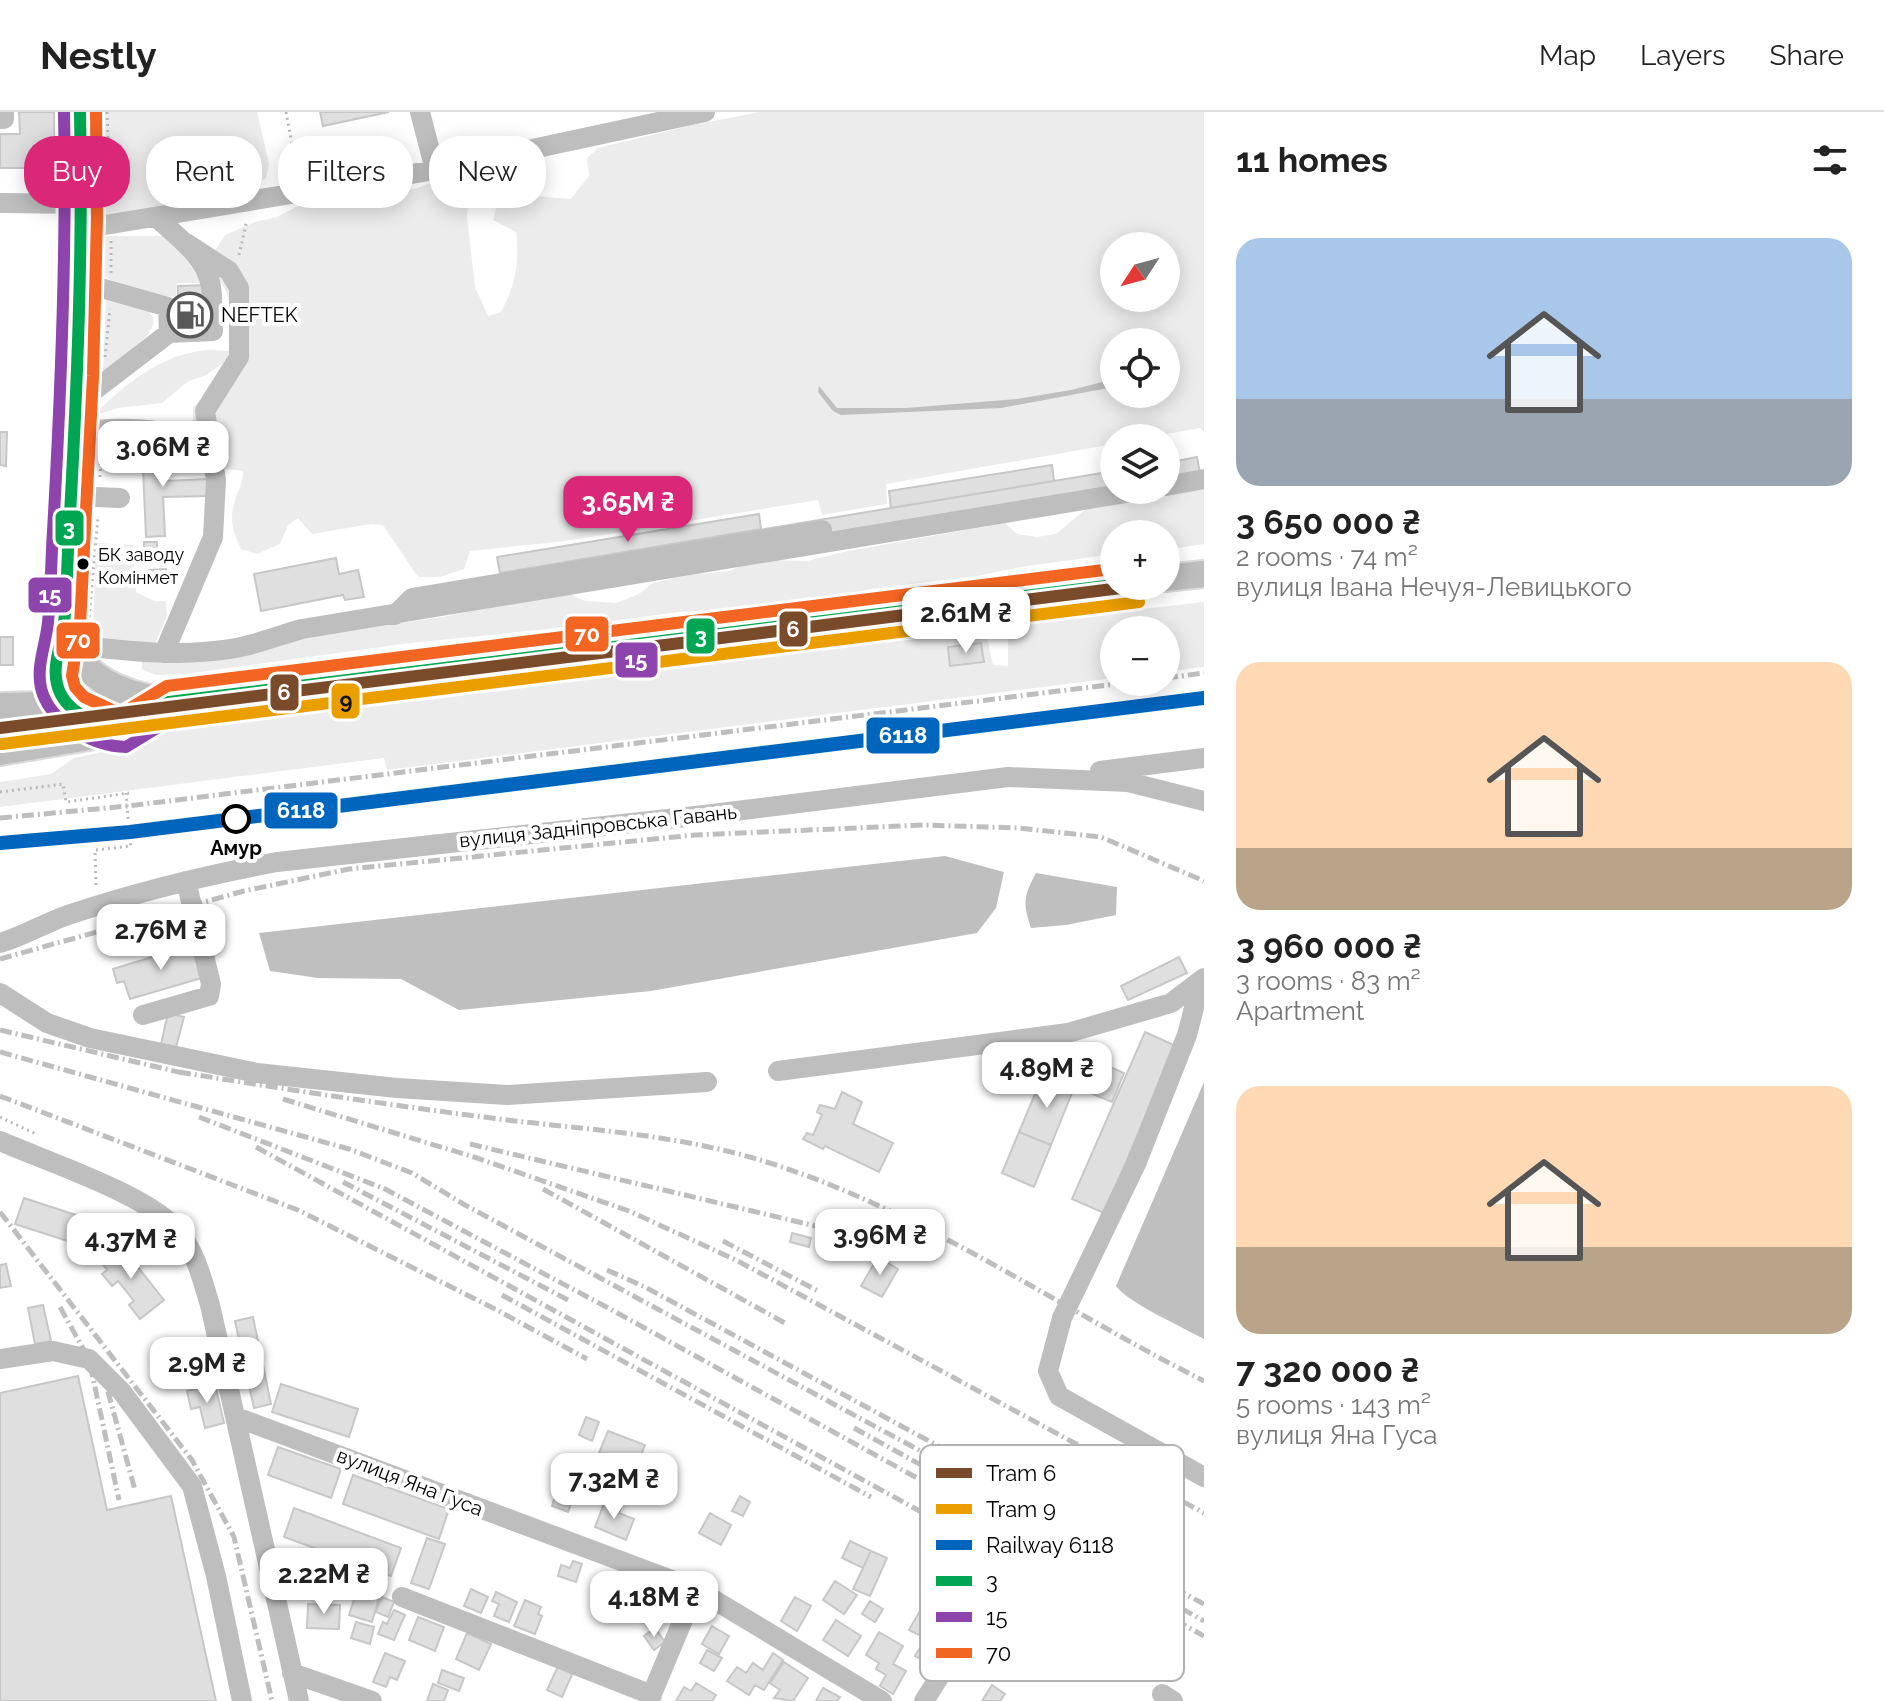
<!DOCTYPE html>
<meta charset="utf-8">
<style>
body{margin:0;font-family:Raleway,sans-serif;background:#f6f6f6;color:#222;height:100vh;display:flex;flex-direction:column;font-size:30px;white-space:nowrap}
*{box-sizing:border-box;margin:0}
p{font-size:26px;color:#767676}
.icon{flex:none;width:44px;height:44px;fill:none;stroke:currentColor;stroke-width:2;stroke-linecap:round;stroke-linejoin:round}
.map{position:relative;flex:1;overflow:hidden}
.sheet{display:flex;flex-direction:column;background:#fff;width:680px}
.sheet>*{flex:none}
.banner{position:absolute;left:24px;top:24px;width:760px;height:72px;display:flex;gap:16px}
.needle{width:52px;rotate:234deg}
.tools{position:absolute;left:1100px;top:120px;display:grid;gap:16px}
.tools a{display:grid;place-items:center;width:80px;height:80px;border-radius:50%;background:#fff;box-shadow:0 4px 20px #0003;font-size:40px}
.price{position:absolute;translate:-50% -68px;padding:0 18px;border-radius:16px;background:#fff;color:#222;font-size:26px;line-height:52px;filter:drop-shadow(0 2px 4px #0008)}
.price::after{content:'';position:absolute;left:50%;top:48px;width:24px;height:18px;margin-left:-12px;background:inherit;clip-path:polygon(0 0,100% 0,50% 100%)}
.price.active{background:#db2777;color:#fff}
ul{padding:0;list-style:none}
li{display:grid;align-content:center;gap:16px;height:424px;padding:0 32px}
li span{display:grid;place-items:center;height:248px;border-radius:24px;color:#555}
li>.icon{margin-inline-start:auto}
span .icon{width:144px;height:144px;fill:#fffc;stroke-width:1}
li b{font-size:34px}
h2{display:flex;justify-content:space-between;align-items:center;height:96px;padding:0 32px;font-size:34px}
.chip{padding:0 28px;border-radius:32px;background:#fff;box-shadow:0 4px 20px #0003;font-size:28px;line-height:72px}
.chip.active{background:#db2777;color:#fff}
header{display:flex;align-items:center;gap:48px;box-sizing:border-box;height:112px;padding:0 40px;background:#fff;border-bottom:2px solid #e0e0e0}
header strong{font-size:38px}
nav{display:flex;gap:44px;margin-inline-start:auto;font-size:28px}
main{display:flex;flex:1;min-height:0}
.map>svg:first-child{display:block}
.green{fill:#ececec;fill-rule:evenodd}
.water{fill:#bfbfbf}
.building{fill:#dfdfdf;stroke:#c7c7c7;stroke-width:2}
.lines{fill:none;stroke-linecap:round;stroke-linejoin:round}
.major-casing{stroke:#dbdbdb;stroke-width:30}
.path{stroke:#b9b9b9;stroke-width:3;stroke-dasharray:2 4;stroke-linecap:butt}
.minor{stroke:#bebebe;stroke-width:20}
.major{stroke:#bebebe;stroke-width:26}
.rail{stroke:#bebebe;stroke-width:5;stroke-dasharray:12 4 2 4;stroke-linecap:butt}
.bus-1-casing{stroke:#fff;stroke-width:18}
.bus-2-casing{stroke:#fff;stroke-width:18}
.bus-3-casing{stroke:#fff;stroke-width:18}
.bus-1{stroke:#00a651;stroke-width:12}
.bus-2{stroke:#8e44ad;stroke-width:12}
.bus-3{stroke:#f26522;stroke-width:12}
.rail-1-casing{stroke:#fff;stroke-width:20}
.rail-1{stroke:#0065bd;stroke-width:14}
.tram-1-casing{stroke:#fff;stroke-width:18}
.tram-2-casing{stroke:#fff;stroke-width:18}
.tram-1{stroke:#7a4b2a;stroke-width:12}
.tram-2{stroke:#eb9e00;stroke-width:12}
.bus-dot{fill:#000;stroke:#fff;stroke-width:3}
.stop-dot{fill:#fff;stroke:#000;stroke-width:4}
.labels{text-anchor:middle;stroke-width:8;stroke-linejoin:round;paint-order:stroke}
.bus-label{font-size:18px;fill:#000;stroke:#fff;text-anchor:start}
.poi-label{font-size:20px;fill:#000;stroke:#fff;text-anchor:start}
.street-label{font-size:20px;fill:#000;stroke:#fff}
.stop-label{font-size:20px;font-weight:bold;fill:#000;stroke:#fff}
.key{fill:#fff;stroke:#b2b2b2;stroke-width:2}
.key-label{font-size:22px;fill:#000}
.line-badge{stroke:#fff;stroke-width:3}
.badge-label{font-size:22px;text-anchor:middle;font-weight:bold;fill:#fff}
.pale-badge-label{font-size:22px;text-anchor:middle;font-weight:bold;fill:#111}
</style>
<header>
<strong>Nestly</strong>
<nav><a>Map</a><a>Layers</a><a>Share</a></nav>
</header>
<main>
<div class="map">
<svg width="1204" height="1589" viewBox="0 0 1204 1589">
<rect width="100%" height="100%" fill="#fff"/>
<path class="green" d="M97,0h160l12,52 -3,14 -15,8 -149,32z
M760,0h444v320l-4,-4 -55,10h-31v6l-228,40 1,20 -65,11 -4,-15 -252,41 -96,10 -6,18 -24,8h-22l-35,-52 -12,-1 -59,10 -14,-16 -10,7 -8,19 -23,10 -16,-5c-7,-15 -12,-28 -7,-45 3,-13 9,-19 9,-33l-24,-3 6,-41 -12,8 -20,-10v-18l19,-16 19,-35 2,-33 -6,-30 -13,-22 -2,-16 13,-20 30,-13 22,-5 25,-13 113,-15 21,-8 45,-3 -11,16 -3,22 8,71 13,29 13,-4c14,-27 19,-49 15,-80l-23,-12 5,-20 21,-5 52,4 18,-23 -2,-18 11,-10 95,-23zM1114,134h52v52h-52zM1114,230h52v52h-52z
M101,124h63l13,10 25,37h-25l-1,14c-25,-1 -54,-10 -76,-23z
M106,187l42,12c23,17 -32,51 -45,62z
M207,238l24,1 -8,12 -17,12 -19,7 -25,21 -44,5 -25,8c32,-32 68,-62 114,-66z
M1204,375v57l-38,6v-16h-52v20l-93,13 -44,9 -106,13 -27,7 -115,14 -51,2 -100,14 -168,17 -225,31 -29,1 -14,-6v-8l300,-44 123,-25 20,9 31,2 23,-9 14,-11 35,-8 41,-4 17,-7 18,-4 43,1 36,-9 162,-29 12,11 20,3 19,-3 29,-24z
M96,431l37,2 3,47 18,9h12l1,15 -12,28 -52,-4 -10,-8z
M1204,490v65l-38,5v-42h-52v48l-727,92 -3,-12 -384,49v-25l51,-8 23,-16 47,-10 41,-17 97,-17 343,-36 180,-26 203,-24 8,37 15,1v-30l7,-13z"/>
<path class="water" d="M1114,267v8l-113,21 -160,7 -8,-4 -15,-19 1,-6 18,22h69l111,-9 54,-9z
M945,744l59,16 -8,36 -19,25 -326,58 -192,19 -58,-31 -83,-1 -48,-7 -11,-38z
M1036,761l81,14 -1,28 -50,10 -35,3c-8,-25 -8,-31 5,-55z
M1204,970v257c-20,-11 -77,-37 -88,-53z"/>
<path class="building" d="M19,0h35l1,56h-55v-34h20z
M320,0h69l-66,14z
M208,173l1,40 -37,1 -1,-21 7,-1v-18z
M0,320h7l-1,34 -6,-1z
M164,332l1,37 42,-2 1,17 -45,1 2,39 -19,1 -4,-92z
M1197,345l3,16 -34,6v-16z
M1052,353l2,16 -163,27 -2,-17z
M1114,359v16l-612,102 -2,-16z
M759,402l2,15 -261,44 -3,-16z
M144,430h13l1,19h-14z
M336,446l3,16 19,-4 6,27 -19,3 -2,-5 -82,16 -7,-37z
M166,457l1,12 -17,1 -1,-12z
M0,525h13v28h-13z
M981,531l3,19 -34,4 -2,-19z
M195,832l10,33 -75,22 -6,-18 -7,2 -4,-14z
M1179,845l8,16 -59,27 -7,-14z
M168,901l16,4 -8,30 -15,-3z
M1145,920l31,14 -72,167 -32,-14z
M1055,931l69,30 -12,29 -70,-29z
M1043,963l31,13 -23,57 -32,-13z
M842,980l20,10 -9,22 40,19 -14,29 -54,-26 -2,3 -20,-10 4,-6 6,2 9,-20 -5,-3 3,-7 15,4z
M1019,1020l32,13 -17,42 -32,-14z
M24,1086l64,21 -8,26 -65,-21z
M792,1121l19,5 -2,9 -19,-5z
M116,1133l7,9 3,-2 38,48 -24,19 -11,-14 5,-4 -16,-20 -6,5 -10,-12 5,-4 -8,-11z
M878,1145l20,12 -16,28 -21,-11z
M6,1152l5,22 -11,2v-23z
M43,1193l8,36 -16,3 -7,-36z
M253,1205l18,87 -17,4 -19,-87z
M78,1264l29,134 64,-14 45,205h-216v-308z
M215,1272l9,39 -19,5 -5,-21 -9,2 -4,-18z
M281,1272l77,25 -9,28 -77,-25z
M586,1305l13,5 -7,19 -13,-6z
M608,1319l37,14 -9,22 -37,-14z
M278,1335l63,22 -10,29 -63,-23z
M353,1363l96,34 -10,30 -96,-35z
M562,1364l16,6 -10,30 -16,-6z
M740,1384l10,6 -7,14 -11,-5z
M605,1389l16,7 -2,5 15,6 -8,21 -31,-13z
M294,1396l107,40 -10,28 -107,-39z
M710,1401l21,12 -10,20 -22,-12z
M427,1426l18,6 -16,45 -18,-6z
M850,1429l21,10 -8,17 -21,-10z
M871,1439l16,7 -17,38 -17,-7z
M573,1449l9,3 -6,18 -18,-6 3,-11 9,3z
M639,1468l16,6 -10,27 -16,-6z
M835,1469l22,14 -13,19 -21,-14z
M471,1477l17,8 -7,16 -17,-7z
M357,1478l22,8 -7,24 -23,-7z
M496,1480l21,10 -8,20 -15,-6 5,-12 -7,-3z
M382,1485l12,5 -6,15 -12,-5z
M795,1485l16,9 -14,25 -16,-10z
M525,1488l16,7 -3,7 4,2 -7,18 -21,-8z
M870,1489l13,8 -8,13 -13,-8z
M934,1489l23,13 -13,22 -19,-11 -6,10 -10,-5 11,-19 6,3z
M308,1492l32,1 -1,24 -32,-1z
M394,1498l11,5 -11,25 -16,-6 5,-12 4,2z
M418,1505l26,10 -9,24 -26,-11z
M836,1508l25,16 -13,20 -25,-16z
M356,1510l18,5 -4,17 -19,-6z
M712,1514l17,10 -10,18 -17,-10z
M655,1516l10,14 -11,8 -10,-14z
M879,1520l24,14 -10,18 13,7 -13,23 -13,-8 6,-11 -10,-6 3,-6 -13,-8z
M467,1521l24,11 -12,26 -23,-11z
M926,1525l16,9 -10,19 -17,-9z
M707,1538l15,8 -8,13 -14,-8z
M385,1541l20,8 -8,19 -7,-3 -4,10 -13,-5z
M773,1541l10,7 -19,30 -9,-5 -6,10 -22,-14 10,-14 9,6 7,-10 10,7z
M784,1550l24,16 -15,23 -19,-3 6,-8 -10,-7z
M559,1552l15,6 -12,27 -15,-7z
M442,1558l22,8 -5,13 -21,-8z
M696,1571l20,12 -4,6h-36l8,-14 7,4z
M433,1572l15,6 -4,11h-17z
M992,1573l13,9 -5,7h-18z
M823,1576l17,9 -3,4h-21z"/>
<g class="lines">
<g class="major-casing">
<path id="major" d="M80,0c4,140 -4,281 -11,421 -2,30 -3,61 -5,91 -2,20 -11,40 -7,60 6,30 41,39 66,47
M1166,466l38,-4
M64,516c10,39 43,61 82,69
M0,594l169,-4 945,-117
M0,640l118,-20"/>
</g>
<path class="path" d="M107,0l4,94
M286,0l12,64
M111,129v33
M239,143l8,-35
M105,245l5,-48
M100,365l1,-28
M88,517l10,-112
M0,680l63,-8 3,18 63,-9
M126,681l4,48
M96,773l-1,-35 36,-4 -1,-5 3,-1
M0,1005l38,18"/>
<path class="minor" d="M420,0l15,58
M0,7h4v-7
M0,91l82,1
M81,117l354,-59 270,-58
M80,170l88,25 1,26
M75,293l94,-72 44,-2c-1,-14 0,-30 -2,-44 -4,-29 -34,-51 -54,-69
M74,320c55,-7 82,-3 136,10
M1166,374l38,-7
M71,384l49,2
M395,503l17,-17 410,-68
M68,532c55,7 113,14 168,4 22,-4 44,-13 66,-19l842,-139
M164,541l49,-116 3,-57 -11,-69 34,-54v-69l-10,-17 -43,-28
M1100,659l104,-13
M0,831c24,-7 45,-20 68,-28 69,-23 139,-40 209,-53l427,-47 304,-38 120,5 76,19
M1201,869l-14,54 -51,129 -74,154 -14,53 11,25 145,81
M0,881l47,30 43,15 167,35 140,15 110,7 200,-13
M143,903l66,-19 2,-12 -25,-103
M778,959l290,-38 103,-30 33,-25
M0,1029c45,20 152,55 179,91 17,21 23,47 31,73l89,396
M0,1247l53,-8 36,8 33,33 70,94 24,90 26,125
M236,1305l460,172 186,112
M402,1485l250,98
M292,1561l80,28
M1162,1582l11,7
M649,1589l47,-112
M924,1589l54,-85 -25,-25 -20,-12"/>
<use href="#major" class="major"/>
<path class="rail" d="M1166,566l38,-5
M0,706l128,-12 1004,-124
M0,847l244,-68 105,-22 346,-34 229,-10 95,3 82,9 103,44
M0,918l187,44
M0,940l349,97 63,24 53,32 739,399
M179,960c111,18 223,35 336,49 81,9 166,15 245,39 159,48 297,147 444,221
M0,984l298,114 199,100 90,49
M283,987l194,59 152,53 107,49 468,253
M199,1005l186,72 227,121 592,326
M470,1032l434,103
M256,1035l866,475
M343,1070l227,119
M543,1077l242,134
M0,1100l192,248 42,77 38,164
M723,1129l95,50
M607,1158l38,17 509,276
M502,1183l369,202
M60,1195l29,52 30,141
M102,1258l33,120
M854,1316l350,193
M921,1382l152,88
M1102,1512l64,35"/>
<g class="bus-1-casing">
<path id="bus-1" d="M80,0c3,140 -3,280 -11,420 -2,31 -2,61 -5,92 -2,19 -12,40 -7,60 7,30 40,39 66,47l46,-29 945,-117"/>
</g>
<g class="bus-2-casing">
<path id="bus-2" d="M64,0c3,140 -3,280 -11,419 -2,30 -2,61 -5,91 -2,22 -12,44 -7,66 8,34 52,58 85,59l49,-30 941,-116"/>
</g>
<g class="bus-3-casing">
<path id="bus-3" d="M96,0l1,105 -4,159 -13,249 -8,51 3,11 9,10 37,17 46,-28 945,-117"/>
</g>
<use href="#bus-1" class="bus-1"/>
<use href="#bus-2" class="bus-2"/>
<use href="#bus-3" class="bus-3"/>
<g class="rail-1-casing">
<path id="rail-1" d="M0,731l130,-11 1074,-134"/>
</g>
<use href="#rail-1" class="rail-1"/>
<g class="tram-1-casing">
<path id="tram-1" d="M0,616l1137,-142"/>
</g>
<g class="tram-2-casing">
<path id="tram-2" d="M2,632l1137,-142"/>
</g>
<use href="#tram-1" class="tram-1"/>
<use href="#tram-2" class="tram-2"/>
</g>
<defs>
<g id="fuel-ring" transform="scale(2.3)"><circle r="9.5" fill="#fff" stroke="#595959" stroke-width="1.5"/><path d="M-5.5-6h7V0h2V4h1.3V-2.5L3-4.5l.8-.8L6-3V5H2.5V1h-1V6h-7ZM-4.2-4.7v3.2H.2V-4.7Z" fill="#595959"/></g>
</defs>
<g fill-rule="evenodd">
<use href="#fuel-ring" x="190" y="203"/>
</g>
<circle class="bus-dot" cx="83" cy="452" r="7"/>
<circle class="stop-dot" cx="236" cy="707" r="13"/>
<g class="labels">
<g class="bus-label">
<text x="98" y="449">БК заводу<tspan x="98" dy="23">Комінмет</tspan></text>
</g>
<g class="poi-label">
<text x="221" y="210">NEFTEK</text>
</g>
<g class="street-label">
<text transform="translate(598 714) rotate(-6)" y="7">вулиця Задніпровська Гавань</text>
<text transform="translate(410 1370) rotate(21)" y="7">вулиця Яна Гуса</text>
</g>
<g class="stop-label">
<text x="236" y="743">Амур</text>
</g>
</g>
<rect x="920" y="1333" width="264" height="236" rx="12" class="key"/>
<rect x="936" y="1356" width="36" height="10" fill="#7a4b2a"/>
<rect x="936" y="1392" width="36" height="10" fill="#eb9e00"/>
<rect x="936" y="1428" width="36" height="10" fill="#0065bd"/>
<rect x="936" y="1464" width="36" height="10" fill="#00a651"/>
<rect x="936" y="1500" width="36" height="10" fill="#8e44ad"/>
<rect x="936" y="1536" width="36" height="10" fill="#f26522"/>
<g class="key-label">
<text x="986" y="1369">Tram 6</text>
<text x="986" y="1405">Tram 9</text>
<text x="986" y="1441">Railway 6118</text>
<text x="986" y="1477">3</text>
<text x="986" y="1513">15</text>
<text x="986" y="1549">70</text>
</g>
<g class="line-badge">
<rect x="54" y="397" width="31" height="38" rx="8" fill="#00a651"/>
<rect x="27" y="464" width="46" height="38" rx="8" fill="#8e44ad"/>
<rect x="778" y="498" width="31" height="38" rx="8" fill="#7a4b2a"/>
<rect x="564" y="503" width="46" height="38" rx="8" fill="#f26522"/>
<rect x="685" y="505" width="31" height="38" rx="8" fill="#00a651"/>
<rect x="55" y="509" width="46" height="39" rx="8" fill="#f26522"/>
<rect x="614" y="529" width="45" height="38" rx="8" fill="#8e44ad"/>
<rect x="269" y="561" width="31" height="39" rx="8" fill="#7a4b2a"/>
<rect x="330" y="570" width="31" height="38" rx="8" fill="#eb9e00"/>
<rect x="865" y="604" width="76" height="39" rx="8" fill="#0065bd"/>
<rect x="263" y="679" width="76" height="39" rx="8" fill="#0065bd"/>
</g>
<g class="badge-label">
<text x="69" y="424">3</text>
<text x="50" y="491">15</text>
<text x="793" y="525">6</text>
<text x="587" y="530">70</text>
<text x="701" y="532">3</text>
<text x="78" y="536">70</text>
<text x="636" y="556">15</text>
<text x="284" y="588">6</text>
<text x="903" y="631">6118</text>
<text x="301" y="706">6118</text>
</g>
<g class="pale-badge-label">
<text x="346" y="597">9</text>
</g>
</svg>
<div class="tools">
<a><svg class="needle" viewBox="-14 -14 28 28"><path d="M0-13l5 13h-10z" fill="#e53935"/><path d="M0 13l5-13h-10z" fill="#767676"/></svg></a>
<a><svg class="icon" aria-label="locate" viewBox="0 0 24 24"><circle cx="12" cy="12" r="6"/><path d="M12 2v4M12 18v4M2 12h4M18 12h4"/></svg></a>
<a><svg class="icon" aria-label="layers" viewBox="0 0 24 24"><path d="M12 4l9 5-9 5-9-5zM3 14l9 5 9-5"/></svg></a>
<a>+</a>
<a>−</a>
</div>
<b class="price" style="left:163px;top:377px">3.06M ₴</b>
<b class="price active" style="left:628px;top:432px">3.65M ₴</b>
<b class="price" style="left:966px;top:543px">2.61M ₴</b>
<b class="price" style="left:161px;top:860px">2.76M ₴</b>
<b class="price" style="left:1047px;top:998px">4.89M ₴</b>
<b class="price" style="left:880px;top:1165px">3.96M ₴</b>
<b class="price" style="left:131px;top:1169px">4.37M ₴</b>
<b class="price" style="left:207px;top:1293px">2.9M ₴</b>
<b class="price" style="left:614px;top:1409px">7.32M ₴</b>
<b class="price" style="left:324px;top:1504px">2.22M ₴</b>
<b class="price" style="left:654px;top:1527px">4.18M ₴</b>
<div class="banner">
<a class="chip active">Buy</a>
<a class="chip">Rent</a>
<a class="chip">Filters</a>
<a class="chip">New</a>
</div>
</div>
<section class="sheet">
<h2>11 homes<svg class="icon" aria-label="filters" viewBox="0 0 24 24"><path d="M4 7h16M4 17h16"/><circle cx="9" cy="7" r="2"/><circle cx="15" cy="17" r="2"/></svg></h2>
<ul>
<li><span style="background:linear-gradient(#a9c7e8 65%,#9aa5b1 0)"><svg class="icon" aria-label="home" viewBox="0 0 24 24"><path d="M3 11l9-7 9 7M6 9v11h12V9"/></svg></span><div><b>3 650 000 ₴</b><p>2 rooms · 74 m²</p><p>вулиця Івана Нечуя-Левицького</p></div></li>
<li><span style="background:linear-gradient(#ffd9b3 75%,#b9a48a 0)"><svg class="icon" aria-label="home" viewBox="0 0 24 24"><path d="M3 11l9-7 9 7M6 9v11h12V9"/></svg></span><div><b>3 960 000 ₴</b><p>3 rooms · 83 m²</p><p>Apartment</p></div></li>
<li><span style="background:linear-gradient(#ffd9b3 65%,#b9a48a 0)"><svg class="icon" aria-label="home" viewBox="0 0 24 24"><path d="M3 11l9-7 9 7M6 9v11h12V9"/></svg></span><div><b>7 320 000 ₴</b><p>5 rooms · 143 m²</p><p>вулиця Яна Гуса</p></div></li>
</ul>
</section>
</main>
